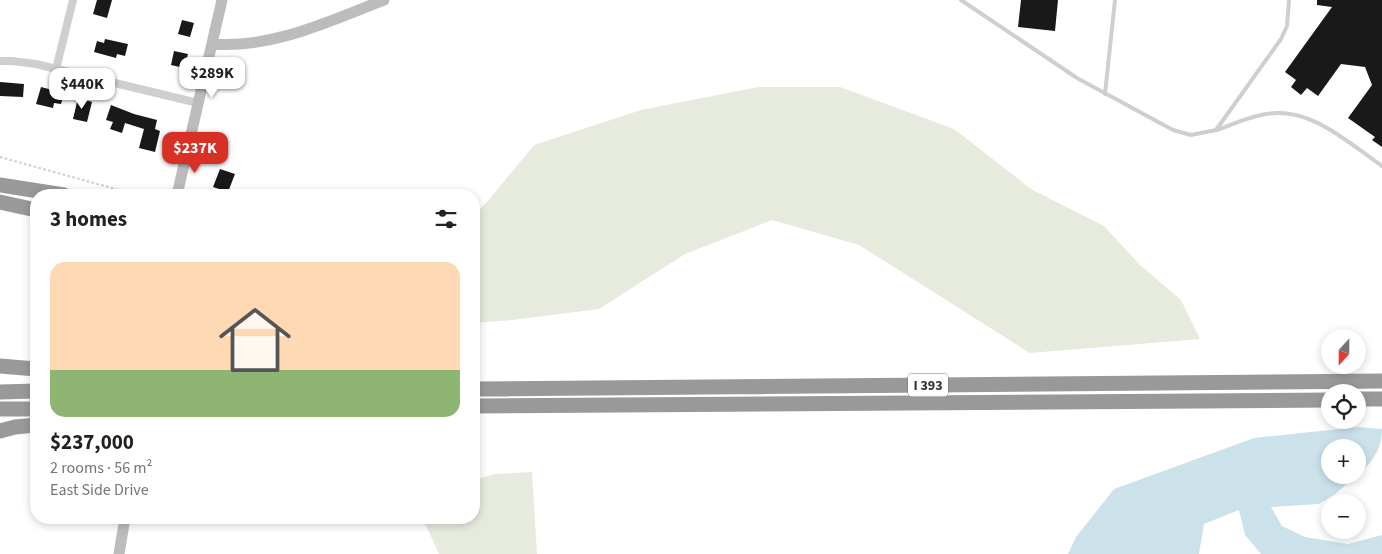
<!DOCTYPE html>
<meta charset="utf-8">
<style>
body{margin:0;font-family:"Source Sans 3",sans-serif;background:#f6f6f6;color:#202124;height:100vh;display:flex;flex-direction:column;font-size:19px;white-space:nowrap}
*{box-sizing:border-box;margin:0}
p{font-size:16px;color:#757577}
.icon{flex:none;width:28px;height:28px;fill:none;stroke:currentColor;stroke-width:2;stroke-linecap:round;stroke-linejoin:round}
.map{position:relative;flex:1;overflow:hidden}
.details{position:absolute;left:30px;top:189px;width:450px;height:335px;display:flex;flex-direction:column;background:#fff;border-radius:20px;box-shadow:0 2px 8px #0003}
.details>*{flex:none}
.needle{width:32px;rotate:201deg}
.buttons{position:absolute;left:1321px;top:329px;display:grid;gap:10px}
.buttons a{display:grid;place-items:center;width:45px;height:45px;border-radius:50%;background:#fff;box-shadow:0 2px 8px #0003;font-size:25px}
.price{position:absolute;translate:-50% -42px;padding:0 11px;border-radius:10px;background:#fff;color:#222;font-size:16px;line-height:32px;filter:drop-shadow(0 1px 2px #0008)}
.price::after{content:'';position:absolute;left:50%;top:30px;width:15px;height:11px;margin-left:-8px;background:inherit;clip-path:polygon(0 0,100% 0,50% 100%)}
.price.current{background:#d93025;color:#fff}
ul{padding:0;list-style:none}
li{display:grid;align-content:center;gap:10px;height:265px;padding:0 20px}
li span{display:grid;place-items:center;height:155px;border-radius:15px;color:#555}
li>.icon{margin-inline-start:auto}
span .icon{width:90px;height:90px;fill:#fffc;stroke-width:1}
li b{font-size:21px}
h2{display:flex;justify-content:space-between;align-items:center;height:60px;padding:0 20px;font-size:21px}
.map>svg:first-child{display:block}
.green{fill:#e6ebde}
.water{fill:#cce2eb}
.building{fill:#191919}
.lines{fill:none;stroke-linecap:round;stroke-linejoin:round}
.path{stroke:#ccc;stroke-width:2;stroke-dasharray:2.5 2.5;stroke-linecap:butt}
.lane{stroke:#cfcfcf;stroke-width:4}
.street{stroke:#cfcfcf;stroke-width:8}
.secondary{stroke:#bcbcbc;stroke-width:11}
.highway{stroke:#999;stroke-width:15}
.labels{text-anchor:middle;stroke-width:5;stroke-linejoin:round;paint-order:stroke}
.shield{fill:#fff;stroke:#707070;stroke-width:1}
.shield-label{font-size:14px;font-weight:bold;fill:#323232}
</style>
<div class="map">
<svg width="1382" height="554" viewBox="0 0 1382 554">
<rect width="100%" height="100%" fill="#fff"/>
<path class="green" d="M758,87h82l114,42 77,60 73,37 36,39 41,35 19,39 -170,14 -171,-108 -87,-25 -87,34 -86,55 -87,11 -38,3v-108l12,-12 48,-58 107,-35z
M532,472l5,82h-98l-15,-33 2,-3h48v-38l21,-6z"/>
<path class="water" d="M1359,427l23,2c0,21 -10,33 -24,46v-27h-28v27h27l-22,19 -16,10 -48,3 11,19 23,11 43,7 34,-9v19h-121l-16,-19 -6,-25 -35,14 -5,30h-131l8,-17 38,-48 140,-51z"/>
<path class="building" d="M97,0h15l-5,18 -14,-4z
M1021,0h37l-3,31 -37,-4z
M1317,0h65v147l-10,-7 3,-3 -27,-19 24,-33 -7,-18 -24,-3 -23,32 -11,-8 -6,7 -10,-8 5,-7 -11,-8 47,-65 -15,-2z
M182,20l12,3 -4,14 -12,-3z
M105,39l23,5 -3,12 -8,-2 -1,4 -22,-6 3,-11 7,2z
M174,51l14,3 -4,14 -13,-3z
M0,82l24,2 -1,13 -23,-1z
M41,87l23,6 -3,11 -7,-1 -1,5 -17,-4z
M78,98l14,4 -5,20 -14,-3z
M111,105l23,9 23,6 -2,9 5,2 -5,21 -16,-4 5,-19 -19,-6 -3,10 -12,-4 3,-7 -7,-2z
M220,169l15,5 -7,18 -15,-5z"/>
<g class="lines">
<path class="path" d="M0,157l119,33 49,2"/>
<path class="lane" d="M961,0l116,78 96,52 18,5 25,-5 65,-91 6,-13 2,-26
M1105,94l10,-94
M1217,130c14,-5 29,-12 44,-15 47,-11 85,26 121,51"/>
<path class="street" d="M0,61h12l24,3 162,39
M56,69l17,-69"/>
<path class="secondary" d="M212,44c60,5 117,-23 172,-44
M177,195l45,-195
M119,554l6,-36"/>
<path class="highway" d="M0,185l64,10
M0,202l36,8
M0,366l36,3
M474,389l908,-8
M0,392l36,-1
M1358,399h24
M474,406l856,-6
M0,409h36
M0,431l15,-4 21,-2"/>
</g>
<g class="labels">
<rect class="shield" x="908" y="373.5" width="40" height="23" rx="4"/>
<g class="shield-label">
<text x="928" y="390">I 393</text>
</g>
</g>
</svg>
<div class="buttons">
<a><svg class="needle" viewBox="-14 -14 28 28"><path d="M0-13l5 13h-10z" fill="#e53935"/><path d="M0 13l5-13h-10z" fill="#757577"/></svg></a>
<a><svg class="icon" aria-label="locate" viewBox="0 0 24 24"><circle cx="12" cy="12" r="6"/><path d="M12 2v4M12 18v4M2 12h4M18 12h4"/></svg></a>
<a>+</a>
<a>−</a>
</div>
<b class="price" style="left:212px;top:99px">$289K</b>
<b class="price" style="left:82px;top:110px">$440K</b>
<b class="price current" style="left:195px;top:174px">$237K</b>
<section class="details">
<h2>3 homes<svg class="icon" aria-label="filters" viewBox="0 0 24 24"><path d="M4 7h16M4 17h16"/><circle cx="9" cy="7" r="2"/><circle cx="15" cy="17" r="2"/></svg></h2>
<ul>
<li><span style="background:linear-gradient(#ffd9b3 70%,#8fb573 0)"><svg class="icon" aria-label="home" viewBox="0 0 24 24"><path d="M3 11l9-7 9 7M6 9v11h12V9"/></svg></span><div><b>$237,000</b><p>2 rooms · 56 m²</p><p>East Side Drive</p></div></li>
</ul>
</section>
</div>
